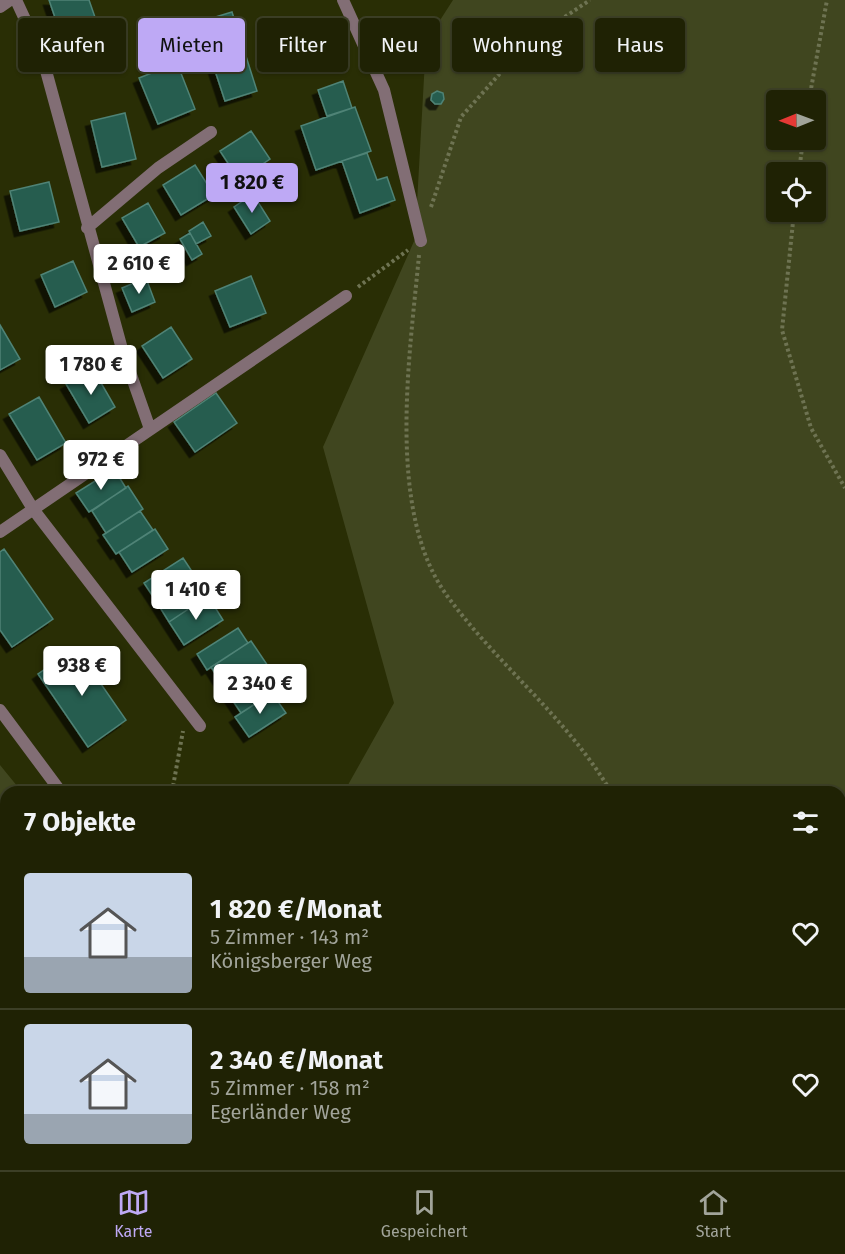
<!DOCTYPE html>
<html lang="de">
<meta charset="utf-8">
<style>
body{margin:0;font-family:"Fira Sans",sans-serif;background:#272a0e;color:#f1f3f6;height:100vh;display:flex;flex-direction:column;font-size:22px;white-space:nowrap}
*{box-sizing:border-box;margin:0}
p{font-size:20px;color:#a1a49a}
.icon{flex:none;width:33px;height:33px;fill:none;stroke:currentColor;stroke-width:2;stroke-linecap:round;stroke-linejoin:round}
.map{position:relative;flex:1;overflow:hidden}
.sheet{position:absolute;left:0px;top:786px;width:846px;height:384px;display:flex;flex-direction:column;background:#1f2204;border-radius:18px 18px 0 0;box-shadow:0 2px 4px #0004,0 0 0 2px #3c3f26}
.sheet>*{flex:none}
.hud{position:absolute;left:18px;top:18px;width:810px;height:54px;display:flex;gap:12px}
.needle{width:39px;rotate:269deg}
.controls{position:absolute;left:766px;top:90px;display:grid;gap:12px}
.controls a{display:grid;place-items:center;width:60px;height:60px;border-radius:6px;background:#1f2204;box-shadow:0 2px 4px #0004,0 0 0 2px #3c3f26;font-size:30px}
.price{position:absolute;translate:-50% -51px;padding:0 14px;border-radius:6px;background:#fff;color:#222;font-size:20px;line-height:39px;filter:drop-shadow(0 2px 3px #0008)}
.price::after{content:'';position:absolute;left:50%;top:36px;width:18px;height:14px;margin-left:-9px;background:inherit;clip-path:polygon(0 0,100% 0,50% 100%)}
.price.active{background:#bea9f5;color:#111}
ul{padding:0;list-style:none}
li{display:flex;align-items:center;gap:18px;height:150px;padding:0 24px}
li+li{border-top:2px solid #3c3f26}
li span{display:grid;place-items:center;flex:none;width:168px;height:120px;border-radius:6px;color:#555}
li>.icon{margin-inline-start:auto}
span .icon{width:72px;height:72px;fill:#fffc;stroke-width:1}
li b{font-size:26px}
h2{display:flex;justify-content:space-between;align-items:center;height:72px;padding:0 24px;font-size:26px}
.chip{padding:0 21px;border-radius:6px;background:#1f2204;box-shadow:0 2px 4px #0004,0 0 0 2px #3c3f26;font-size:21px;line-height:54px}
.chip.active{background:#bea9f5;color:#111}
.dock{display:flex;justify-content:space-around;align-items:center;height:84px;border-top:2px solid #3c3f26;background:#1f2204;font-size:16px;color:#a1a49a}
.dock a{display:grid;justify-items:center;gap:3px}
.dock .active{color:#bea9f5}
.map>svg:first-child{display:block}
.green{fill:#40461f;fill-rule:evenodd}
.building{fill:#255d50;stroke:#4f8376;stroke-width:1.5;filter:url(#shadow)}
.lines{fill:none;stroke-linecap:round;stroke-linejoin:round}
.path{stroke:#6e7352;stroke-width:4;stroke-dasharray:3 3;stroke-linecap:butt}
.street{stroke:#826e75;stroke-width:12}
</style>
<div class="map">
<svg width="845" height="1170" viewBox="0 0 845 1170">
<defs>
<filter id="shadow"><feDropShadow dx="-5.5" dy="5.5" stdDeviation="0" flood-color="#0009"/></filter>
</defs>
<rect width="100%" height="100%" fill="#292e05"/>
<path class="green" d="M453,0h392v1170h-632l3,-6h624v-372h-496l50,-89 -71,-256 92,-208 11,-197zM777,100h39v40h-39zM777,172h39v40h-39z
M0,765l22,27h-16v81l-6,5z"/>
<path class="building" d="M49,0h40l8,23 -36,12z
M232,12l25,79 -32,10 -26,-79z
M177,63l18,46 -37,15 -19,-46z
M343,81l9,27 -25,8 -9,-26z
M437,91l6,2 1,6 -3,5h-6l-4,-4 1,-6z
M355,107l16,44 -55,19 -15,-44z
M125,113l11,46 -34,8 -11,-46z
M251,131l19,28 -31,21 -19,-29z
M367,153l10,27 10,-3 8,23 -35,13 -18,-52z
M195,165l19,30 -33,20 -18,-30z
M49,182l10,40 -39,9 -10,-40z
M253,194l17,27 -19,13 -17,-27z
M148,203l17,30 -26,14 -17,-29z
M203,222l8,14 -15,8 -7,-13z
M190,233l12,21 -10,6 -12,-21z
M73,261l14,31 -32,15 -14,-32z
M251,276l15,37 -36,14 -15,-36z
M146,278l9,24 -23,10 -10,-24z
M0,325l20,34 -20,11z
M171,327l21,32 -29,19 -21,-32z
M93,369l22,38 -26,16 -23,-39z
M216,393l21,30 -42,29 -21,-30z
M39,397l27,46 -29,17 -28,-46z
M114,469l12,19 -37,24 -13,-19z
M128,486l15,23 -37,24 -14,-22z
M140,511l13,19 -37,24 -13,-19z
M155,529l13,20 -36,23 -13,-20z
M4,549l49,70 -41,28 -12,-17v-78z
M183,558l12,18 -39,25 -12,-18z
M195,576l13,20 -39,26 -13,-21z
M208,596l15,24 -39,25 -15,-23z
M238,628l10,15 -41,27 -10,-16z
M251,641l17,25 -41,26 -16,-25z
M76,648l50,72 -38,27 -50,-73z
M268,666l13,21 -40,26 -14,-21z
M272,693l14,20 -37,24 -14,-20z
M0,980l6,7v172l-6,-8z
M11,1164h141l-7,6h-129z"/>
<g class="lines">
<path class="path" d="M809,100l18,-100
M799,172l4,-32
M431,207l30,-90 68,-76 61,-41
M794,212l-12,118 29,98 34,60
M419,255c-9,99 -34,258 29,342 50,68 120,122 163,195
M358,287l50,-37
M172,792l11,-61
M840,932l5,4
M328,1164l1,6
M508,1164l10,6"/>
<path class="street" d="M16,0l26,56 80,293 28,80
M343,0l41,90 37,151
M0,7l10,-7
M87,228l71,-60 53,-36
M0,455l33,54 167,217
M0,532l346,-236
M0,710l61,82
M0,911l6,-6"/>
</g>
</svg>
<div class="controls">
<a><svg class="needle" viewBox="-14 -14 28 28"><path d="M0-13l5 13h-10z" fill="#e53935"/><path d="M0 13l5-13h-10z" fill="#a1a49a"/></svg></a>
<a><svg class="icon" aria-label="locate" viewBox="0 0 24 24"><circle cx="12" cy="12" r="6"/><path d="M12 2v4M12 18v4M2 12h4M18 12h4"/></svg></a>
</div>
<b class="price active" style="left:252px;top:214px">1 820 €</b>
<b class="price" style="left:139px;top:295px">2 610 €</b>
<b class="price" style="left:91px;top:396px">1 780 €</b>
<b class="price" style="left:101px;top:491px">972 €</b>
<b class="price" style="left:196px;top:621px">1 410 €</b>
<b class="price" style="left:82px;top:697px">938 €</b>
<b class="price" style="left:260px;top:715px">2 340 €</b>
<div class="hud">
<a class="chip">Kaufen</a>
<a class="chip active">Mieten</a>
<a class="chip">Filter</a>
<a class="chip">Neu</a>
<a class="chip">Wohnung</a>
<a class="chip">Haus</a>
</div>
<section class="sheet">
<h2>7 Objekte<svg class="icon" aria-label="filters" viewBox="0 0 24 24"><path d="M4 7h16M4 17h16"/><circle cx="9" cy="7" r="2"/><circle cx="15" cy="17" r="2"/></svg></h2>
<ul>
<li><span style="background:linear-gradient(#c9d6e8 70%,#9aa5b1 0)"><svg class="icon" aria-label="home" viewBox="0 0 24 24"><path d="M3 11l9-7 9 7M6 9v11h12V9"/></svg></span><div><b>1 820 €/Monat</b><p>5 Zimmer · 143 m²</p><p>Königsberger Weg</p></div><svg class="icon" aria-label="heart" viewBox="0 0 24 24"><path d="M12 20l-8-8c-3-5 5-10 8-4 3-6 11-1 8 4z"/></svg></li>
<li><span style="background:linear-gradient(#c9d6e8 75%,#9aa5b1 0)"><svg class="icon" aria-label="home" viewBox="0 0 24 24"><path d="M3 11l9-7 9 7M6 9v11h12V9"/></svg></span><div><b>2 340 €/Monat</b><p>5 Zimmer · 158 m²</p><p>Egerländer Weg</p></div><svg class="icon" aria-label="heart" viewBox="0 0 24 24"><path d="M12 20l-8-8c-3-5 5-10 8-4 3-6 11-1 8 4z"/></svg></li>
</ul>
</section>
</div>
<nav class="dock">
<a class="active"><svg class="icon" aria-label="map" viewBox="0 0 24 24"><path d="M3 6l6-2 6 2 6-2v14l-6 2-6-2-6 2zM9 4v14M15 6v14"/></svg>Karte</a>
<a><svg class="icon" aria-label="saved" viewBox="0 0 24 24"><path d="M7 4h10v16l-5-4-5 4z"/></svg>Gespeichert</a>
<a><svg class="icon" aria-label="home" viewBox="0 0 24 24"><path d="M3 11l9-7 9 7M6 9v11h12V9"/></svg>Start</a>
</nav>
